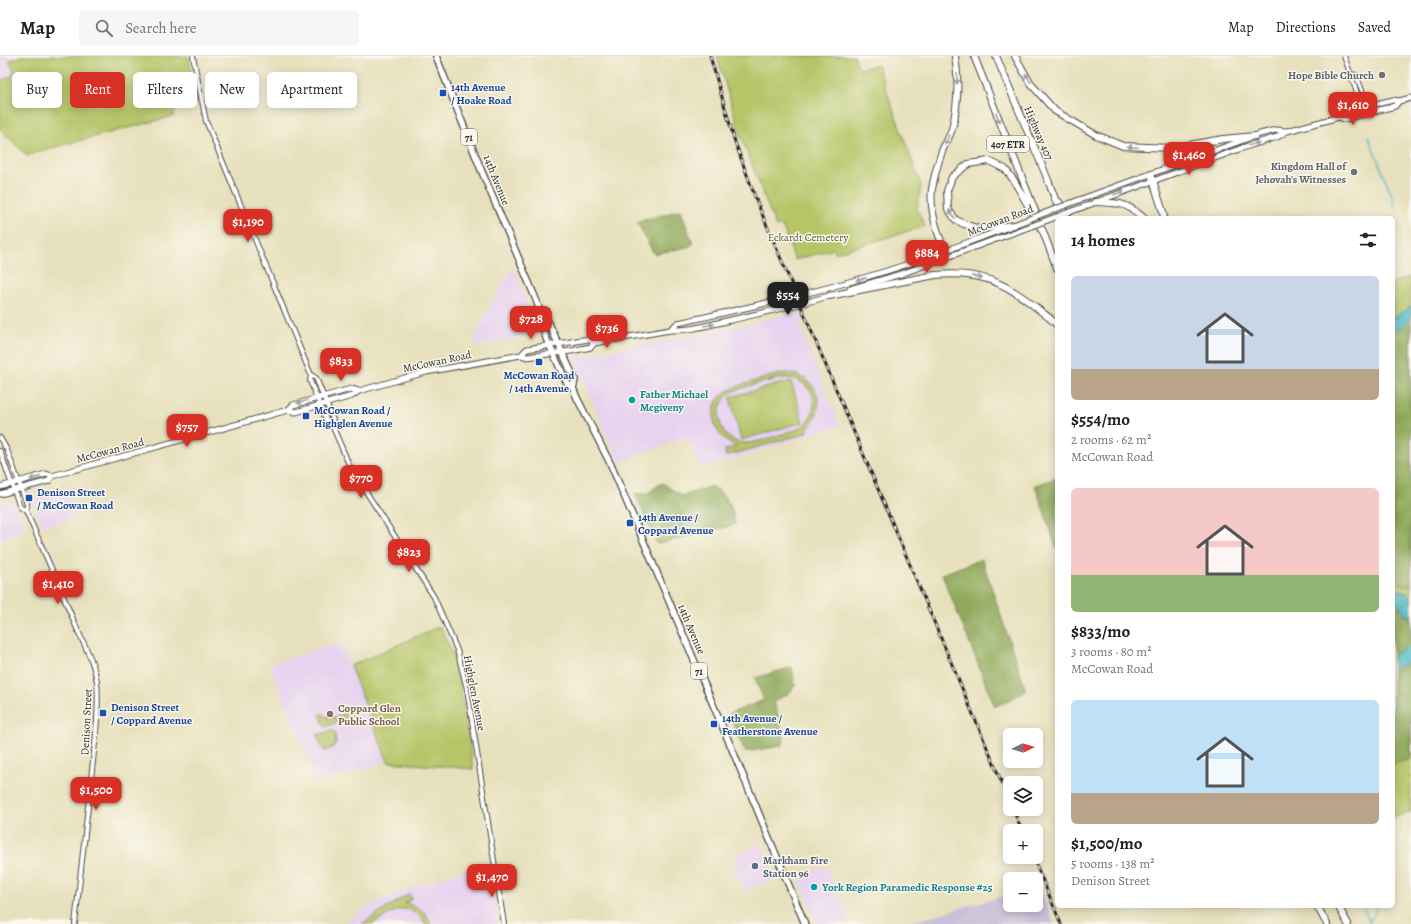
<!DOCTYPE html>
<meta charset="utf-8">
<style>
body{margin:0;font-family:Alegreya,serif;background:#f6f6f6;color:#202124;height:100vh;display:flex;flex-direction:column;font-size:15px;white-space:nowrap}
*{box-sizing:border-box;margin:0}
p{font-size:13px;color:#757577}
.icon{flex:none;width:22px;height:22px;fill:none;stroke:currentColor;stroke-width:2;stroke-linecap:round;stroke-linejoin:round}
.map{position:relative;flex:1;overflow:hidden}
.sheet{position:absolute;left:1055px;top:160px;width:340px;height:692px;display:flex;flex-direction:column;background:#fff;border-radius:6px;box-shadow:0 2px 10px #0003}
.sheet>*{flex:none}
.hud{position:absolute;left:12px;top:16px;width:380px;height:36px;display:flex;gap:8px}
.needle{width:26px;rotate:85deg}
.tools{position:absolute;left:1003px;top:672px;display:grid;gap:8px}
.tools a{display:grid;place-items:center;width:40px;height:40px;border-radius:6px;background:#fff;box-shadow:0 2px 10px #0003;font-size:20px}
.price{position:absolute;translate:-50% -34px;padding:0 9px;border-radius:8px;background:#d93025;color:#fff;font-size:13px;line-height:26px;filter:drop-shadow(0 1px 2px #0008)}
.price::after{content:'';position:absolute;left:50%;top:24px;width:12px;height:9px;margin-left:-6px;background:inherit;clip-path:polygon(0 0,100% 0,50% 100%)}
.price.on{background:#222;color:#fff}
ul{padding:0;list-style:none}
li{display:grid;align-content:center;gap:8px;height:212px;padding:0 16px}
li span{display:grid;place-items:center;height:124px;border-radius:6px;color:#555}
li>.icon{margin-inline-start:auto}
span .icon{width:72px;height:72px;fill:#fffc;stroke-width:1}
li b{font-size:17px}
h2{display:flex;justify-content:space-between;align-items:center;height:48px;padding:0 16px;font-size:17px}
.tag{padding:0 14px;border-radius:6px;background:#fff;box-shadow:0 2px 10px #0003;font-size:14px;line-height:36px}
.tag.on{background:#d93025;color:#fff}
header{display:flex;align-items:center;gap:24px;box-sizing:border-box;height:56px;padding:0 20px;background:#fff;border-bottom:1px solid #e0e0e0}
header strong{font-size:19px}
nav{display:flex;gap:22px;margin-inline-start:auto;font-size:14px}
.search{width:280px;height:36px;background:#f6f6f6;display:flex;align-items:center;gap:10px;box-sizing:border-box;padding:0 14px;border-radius:6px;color:#757577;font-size:15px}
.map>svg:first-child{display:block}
.built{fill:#e7d2ef}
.industrial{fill:#c8bfd8}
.green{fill:#b6c567;stroke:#707849;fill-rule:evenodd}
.forest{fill:#90aa5c;stroke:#5e6a44}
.water{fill:#4ab8c3;stroke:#3a7277}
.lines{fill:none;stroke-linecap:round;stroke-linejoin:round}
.stream{stroke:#4ab8c3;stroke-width:1.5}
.tertiary-casing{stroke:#474641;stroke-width:6}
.secondary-casing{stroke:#474641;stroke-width:7}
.primary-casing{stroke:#474641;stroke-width:8}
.motorway-casing{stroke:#474641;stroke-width:8}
.tertiary{stroke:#fff;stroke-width:4}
.secondary{stroke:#fff;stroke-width:5}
.primary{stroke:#fff;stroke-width:5.5}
.motorway{stroke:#fff;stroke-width:6}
.rail-casing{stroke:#2b2b2b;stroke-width:3}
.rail{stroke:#fbf7ec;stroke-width:1.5;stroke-dasharray:4.5;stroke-linecap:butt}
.secondary-bridge-casing{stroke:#474641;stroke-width:7;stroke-linecap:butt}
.secondary-bridge{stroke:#fff;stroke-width:5}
.oneway{fill:#a0a0a0}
.worship-dot{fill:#6b7280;stroke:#fbf7ec;stroke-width:1.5}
.transit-dot{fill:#1a4fb4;stroke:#fbf7ec;stroke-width:1.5}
.culture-dot{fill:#0f9aa8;stroke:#fbf7ec;stroke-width:1.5}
.education-dot{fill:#8d6e63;stroke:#fbf7ec;stroke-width:1.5}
.service-dot{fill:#5c6f8a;stroke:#fbf7ec;stroke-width:1.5}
.labels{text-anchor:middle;stroke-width:3;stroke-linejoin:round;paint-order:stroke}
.shield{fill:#fbf7ec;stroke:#696865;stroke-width:1}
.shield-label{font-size:10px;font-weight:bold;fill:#2b2b2b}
.worship-label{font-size:11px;font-weight:bold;fill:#5b616d;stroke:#fbf7ec;text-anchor:end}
.transit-label{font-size:11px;font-weight:bold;fill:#164399;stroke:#fbf7ec;text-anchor:start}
.street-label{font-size:11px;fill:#2b2b2b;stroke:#fbf7ec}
.park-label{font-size:11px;fill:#55593d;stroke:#fbf7ec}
.culture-label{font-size:11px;font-weight:bold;fill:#0d838f;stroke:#fbf7ec;text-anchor:start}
.education-label{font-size:11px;font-weight:bold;fill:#785e54;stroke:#fbf7ec;text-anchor:start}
.service-label{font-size:11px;font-weight:bold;fill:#4e5e75;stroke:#fbf7ec;text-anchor:start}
</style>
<header>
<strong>Map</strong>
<div class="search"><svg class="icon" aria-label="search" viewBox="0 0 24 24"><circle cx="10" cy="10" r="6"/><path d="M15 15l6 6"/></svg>Search here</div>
<nav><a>Map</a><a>Directions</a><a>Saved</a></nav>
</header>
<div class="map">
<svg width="1411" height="868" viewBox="0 0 1411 868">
<rect width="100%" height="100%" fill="#fbf7ec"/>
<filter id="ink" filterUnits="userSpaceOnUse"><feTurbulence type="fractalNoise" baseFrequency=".025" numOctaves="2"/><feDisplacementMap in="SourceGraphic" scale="8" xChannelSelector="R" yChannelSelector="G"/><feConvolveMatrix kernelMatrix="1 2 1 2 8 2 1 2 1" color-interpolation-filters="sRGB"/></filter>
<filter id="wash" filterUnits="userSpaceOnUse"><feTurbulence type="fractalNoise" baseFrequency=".012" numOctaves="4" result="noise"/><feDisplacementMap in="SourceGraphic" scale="16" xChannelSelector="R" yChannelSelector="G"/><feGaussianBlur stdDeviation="0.9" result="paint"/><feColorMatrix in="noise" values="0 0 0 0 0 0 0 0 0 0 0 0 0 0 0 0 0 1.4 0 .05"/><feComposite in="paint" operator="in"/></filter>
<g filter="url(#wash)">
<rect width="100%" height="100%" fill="#e7e0bc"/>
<path class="built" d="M0,0h20l-11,5 6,13 -15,7z
M513,209l25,67 -62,15 -2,-9z
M800,256l3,10 -4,2 41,102 -138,42 -16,-31 -68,25 -44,-105 3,-1 131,-23z
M65,432l10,26 -3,6 -3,-1 -25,9 -11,-27 6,-7z
M13,444l12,29 -25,11v-36z
M341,587l47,119 -71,21 -47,-119z
M761,788l15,35 -32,13 -10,-24 1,-13z
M488,807l10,61h-155l31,-21 64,-24z
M827,810l23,55 -10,3h-23l-20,-49z"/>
<path class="industrial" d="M1039,830l15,38h-150l106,-30v11h26v-18z"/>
<path class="green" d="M20,0h168l11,45 -26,10 1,5 -138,36 -9,4 -27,-27v-48l15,-7 -6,-13z
M717,0h137l5,13 18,-4 44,120 -4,24 8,17 -89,27 -2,-4 -39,11 -13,-35 -6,2 -36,-93z
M1411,221v535l-18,5v-535z
M785,317c33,2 44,33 22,56l1,2 -8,4 -74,21 -1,-6 11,-3c-11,-7 -21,-14 -22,-28 -2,-27 20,-32 41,-38 10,-3 20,-6 30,-8zM784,322c32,-1 41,36 14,51 -13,4 -42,15 -54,14 -25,-1 -34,-36 -13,-50 10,-6 41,-13 53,-15z
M791,325l12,41 -62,18 -11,-43z
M440,570l15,33 3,14 15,96 -85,-7 -38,-96z
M353,653l2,5 -30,13 -5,-12 3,-2 2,4 3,-1 1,2 4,-2 1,2 12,-5 -1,-3h1l1,1z
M332,674l3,3 1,10 -4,5 -8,3 -7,-16z
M409,838l3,5 -7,4c13,3 22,9 26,21h-6c-6,-14 -21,-19 -34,-11 -6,3 -11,7 -17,10 -3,1 -8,1 -12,1z"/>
<path class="forest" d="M681,154l12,34 -5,3 -34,7 -17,-32z
M1411,267v263l-14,-3 -4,-3v-246z
M1057,422v72l-22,-65z
M662,427l20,13 30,-10c17,11 20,21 23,39l-78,19 -22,-51 11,1z
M982,503l44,132 -31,16 -53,-133z
M1393,548l18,8v37l-18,8z
M1411,607v96l-18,5v-92z
M792,611l3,19 -7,8 -14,7 10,38 -2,7 -37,6 -16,-38 35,-14 -9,-22z"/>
<path class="water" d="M1411,250v14l-18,12v-14z
M1393,529l7,6 11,4v22l-6,-1 -2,-6 -3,-3v-3l-6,-3 2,-3 -1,-7 -2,-1z
M1411,591v15l-18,7v-14l6,-4z"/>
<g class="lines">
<path class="stream" d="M1368,80l23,57 4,14
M1364,853l6,15
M1369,865l4,-4 4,-11"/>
</g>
</g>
<g filter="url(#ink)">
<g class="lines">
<g class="tertiary-casing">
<path id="tertiary" d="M193,0l13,65 105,254 -1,6 17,41 5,3
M1344,0l18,51 5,6
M1351,18l5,1 9,23 2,10
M311,319l5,3 17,42 -1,5 18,42 84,130 23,53 10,39 37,235
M0,382l7,12 20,54 -1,7
M0,395l20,56 6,4c17,38 33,75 49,113 8,19 19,37 22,58 2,17 0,34 -1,52l-21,190"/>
</g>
<g class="secondary-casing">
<path id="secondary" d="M1339,61l5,2 51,-13 4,-5
M1079,144l181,-66 16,-4 10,1
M1083,151l159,-59 35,-11 10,-6 52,-14 4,-5 50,-12 6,1 12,-3
M850,233l51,-15 117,-43
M670,274l8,-7c60,-13 119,-26 178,-43 52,-14 102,-34 153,-53
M521,299l6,-6 62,-10 5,4
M288,354l5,-5 58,-16 8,2
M0,431l46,-13 6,2 236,-66 8,2 56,-16 7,-5 67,-19 95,-17 6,2 44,-6 20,-4 3,-4 76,-13c21,1 41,-6 61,-10 34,-8 68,-15 101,-25
M0,438l49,-13 3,-5"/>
</g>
<g class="primary-casing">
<path id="primary" d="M436,0l46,116 53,125 5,14v9l6,18 21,45 6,5 4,10 34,67 118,277 76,182
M540,255l6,6 29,63 -2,8"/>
</g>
<g class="motorway-casing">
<path id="motorway" d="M974,0l61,155
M996,0l52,124 14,38
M1015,0l15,27 25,28 41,24 27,11 48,2 52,-9 32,-3
M1151,118l12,38 1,6
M1059,146l9,16
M1095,146c25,1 30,0 49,16
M1014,169l-34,4 -16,-5 -8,-4 -8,-11 -1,-18 5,-14 16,-13 21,-3 16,8 8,10 30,53
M1042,173l15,39
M947,201c-8,-20 -18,-46 -15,-68 2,-12 6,-26 10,-38 3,-7 8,-15 10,-22 6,-24 7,-49 3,-73
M829,240l106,-21c44,-4 69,6 103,34 6,5 14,10 19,16
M1317,850l10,18
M1338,850l10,18"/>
</g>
<use href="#tertiary" class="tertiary"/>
<use href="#secondary" class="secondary"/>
<use href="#primary" class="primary"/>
<use href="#motorway" class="motorway"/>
<g class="rail-casing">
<path id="rail" d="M710,0l25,86 22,60 253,600
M1013,753l9,22
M1033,801l28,67"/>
</g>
<use href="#rail" class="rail"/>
<g class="secondary-bridge-casing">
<path id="secondary-bridge" d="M1016,168l63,-24
M1018,175l65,-24"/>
</g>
<use href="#secondary-bridge" class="secondary-bridge"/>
</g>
<defs><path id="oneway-solid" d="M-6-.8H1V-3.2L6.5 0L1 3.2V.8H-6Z"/></defs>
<g class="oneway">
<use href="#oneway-solid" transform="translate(1028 22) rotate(-121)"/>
<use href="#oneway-solid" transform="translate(957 23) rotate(90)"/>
<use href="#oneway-solid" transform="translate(998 62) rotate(69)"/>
<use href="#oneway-solid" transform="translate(947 84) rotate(112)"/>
<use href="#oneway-solid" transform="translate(1254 88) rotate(-16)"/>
<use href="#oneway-solid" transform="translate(1133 91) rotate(-178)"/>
<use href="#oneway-solid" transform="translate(1119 137) rotate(-20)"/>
<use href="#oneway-solid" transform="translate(952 158) rotate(-125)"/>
<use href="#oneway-solid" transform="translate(977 221) rotate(11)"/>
<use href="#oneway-solid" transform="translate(861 223) rotate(163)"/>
<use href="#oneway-solid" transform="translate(709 269) rotate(-12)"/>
<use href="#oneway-solid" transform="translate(302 346) rotate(164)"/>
<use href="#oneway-solid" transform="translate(35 422) rotate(164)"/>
</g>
</g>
<g class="worship-dot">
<circle cx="1382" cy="19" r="4"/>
<circle cx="1354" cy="116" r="4"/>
</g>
<g class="transit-dot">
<rect x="439" y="33" width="8" height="8" rx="2"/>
<rect x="535" y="302" width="8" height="8" rx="2"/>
<rect x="302" y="356" width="8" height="8" rx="2"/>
<rect x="25" y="438" width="8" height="8" rx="2"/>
<rect x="626" y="463" width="8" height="8" rx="2"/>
<rect x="99" y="653" width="8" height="8" rx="2"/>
<rect x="710" y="664" width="8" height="8" rx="2"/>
</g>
<g class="culture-dot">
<circle cx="632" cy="344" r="4"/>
<circle cx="814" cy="831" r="4"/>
</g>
<circle class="education-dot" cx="330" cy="658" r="4"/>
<circle class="service-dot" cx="755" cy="810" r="4"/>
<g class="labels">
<g class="shield">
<rect x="461" y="73" width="16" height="16" rx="3"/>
<rect x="987" y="80" width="42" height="16" rx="3"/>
<rect x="691" y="607" width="16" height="16" rx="3"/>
</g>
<g class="shield-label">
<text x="469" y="85">71</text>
<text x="1008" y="92">407 ETR</text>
<text x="699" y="619">71</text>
</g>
<g class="worship-label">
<text x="1374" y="23">Hope Bible Church</text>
<text x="1346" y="114">Kingdom Hall of<tspan x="1346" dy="13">Jehovah's Witnesses</tspan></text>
</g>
<g class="transit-label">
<text x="451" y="35">14th Avenue<tspan x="451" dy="13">/ Hoake Road</tspan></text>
<text x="539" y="323" text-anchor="middle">McCowan Road<tspan x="539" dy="13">/ 14th Avenue</tspan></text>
<text x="314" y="358">McCowan Road /<tspan x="314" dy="13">Highglen Avenue</tspan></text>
<text x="37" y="440">Denison Street<tspan x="37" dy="13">/ McCowan Road</tspan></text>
<text x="638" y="465">14th Avenue /<tspan x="638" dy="13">Coppard Avenue</tspan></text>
<text x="111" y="655">Denison Street<tspan x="111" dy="13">/ Coppard Avenue</tspan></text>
<text x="722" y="666">14th Avenue /<tspan x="722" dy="13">Featherstone Avenue</tspan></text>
</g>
<g class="street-label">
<text transform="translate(1039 77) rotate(67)" y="4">Highway 407</text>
<text transform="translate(497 124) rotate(68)" y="4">14th Avenue</text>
<text transform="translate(1000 164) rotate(-21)" y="4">McCowan Road</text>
<text transform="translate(437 305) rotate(-12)" y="4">McCowan Road</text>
<text transform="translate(110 394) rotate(-15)" y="4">McCowan Road</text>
<text transform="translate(692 573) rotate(67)" y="4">14th Avenue</text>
<text transform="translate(475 637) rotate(79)" y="4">Highglen Avenue</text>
<text transform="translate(86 666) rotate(-87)" y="4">Denison Street</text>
</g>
<g class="park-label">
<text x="808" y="185">Eckardt Cemetery</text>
</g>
<g class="culture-label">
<text x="640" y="342">Father Michael<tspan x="640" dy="13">Mcgiveny</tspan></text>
<text x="822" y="835">York Region Paramedic Response #25</text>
</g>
<g class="education-label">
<text x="338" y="656">Coppard Glen<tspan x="338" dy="13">Public School</tspan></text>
</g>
<g class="service-label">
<text x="763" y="808">Markham Fire<tspan x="763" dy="13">Station 96</tspan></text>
</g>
</g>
</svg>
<div class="tools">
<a><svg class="needle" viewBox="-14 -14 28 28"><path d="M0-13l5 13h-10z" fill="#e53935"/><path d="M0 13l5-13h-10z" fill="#757577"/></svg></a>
<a><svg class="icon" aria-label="layers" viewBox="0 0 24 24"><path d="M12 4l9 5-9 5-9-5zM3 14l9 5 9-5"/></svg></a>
<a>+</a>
<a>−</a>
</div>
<b class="price" style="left:1353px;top:70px">$1,610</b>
<b class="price" style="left:1189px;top:120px">$1,460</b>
<b class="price" style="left:248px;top:187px">$1,190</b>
<b class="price" style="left:927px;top:218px">$884</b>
<b class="price on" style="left:788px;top:260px">$554</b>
<b class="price" style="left:531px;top:284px">$728</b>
<b class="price" style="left:607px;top:293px">$736</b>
<b class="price" style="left:341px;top:326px">$833</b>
<b class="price" style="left:187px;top:392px">$757</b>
<b class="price" style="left:361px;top:443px">$770</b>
<b class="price" style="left:409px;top:517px">$823</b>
<b class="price" style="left:58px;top:549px">$1,410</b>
<b class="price" style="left:96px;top:755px">$1,500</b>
<b class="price" style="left:492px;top:842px">$1,470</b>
<div class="hud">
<a class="tag">Buy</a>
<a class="tag on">Rent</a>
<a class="tag">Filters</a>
<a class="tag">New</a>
<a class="tag">Apartment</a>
</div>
<section class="sheet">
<h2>14 homes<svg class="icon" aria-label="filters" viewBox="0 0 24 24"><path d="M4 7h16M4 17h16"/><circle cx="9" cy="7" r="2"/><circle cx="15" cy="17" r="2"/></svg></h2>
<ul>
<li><span style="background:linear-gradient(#c9d6e8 75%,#b9a48a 0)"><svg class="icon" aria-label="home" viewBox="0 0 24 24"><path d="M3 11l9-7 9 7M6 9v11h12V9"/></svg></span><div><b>$554/mo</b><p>2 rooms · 62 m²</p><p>McCowan Road</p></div></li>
<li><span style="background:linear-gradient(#f6c9c9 70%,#8fb573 0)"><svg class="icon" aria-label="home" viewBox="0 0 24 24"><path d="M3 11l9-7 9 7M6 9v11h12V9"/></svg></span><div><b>$833/mo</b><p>3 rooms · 80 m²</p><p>McCowan Road</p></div></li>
<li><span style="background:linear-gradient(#bfe0f5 75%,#b9a48a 0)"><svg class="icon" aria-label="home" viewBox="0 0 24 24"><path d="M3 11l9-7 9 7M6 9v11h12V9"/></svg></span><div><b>$1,500/mo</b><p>5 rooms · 138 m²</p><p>Denison Street</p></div></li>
</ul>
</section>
</div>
